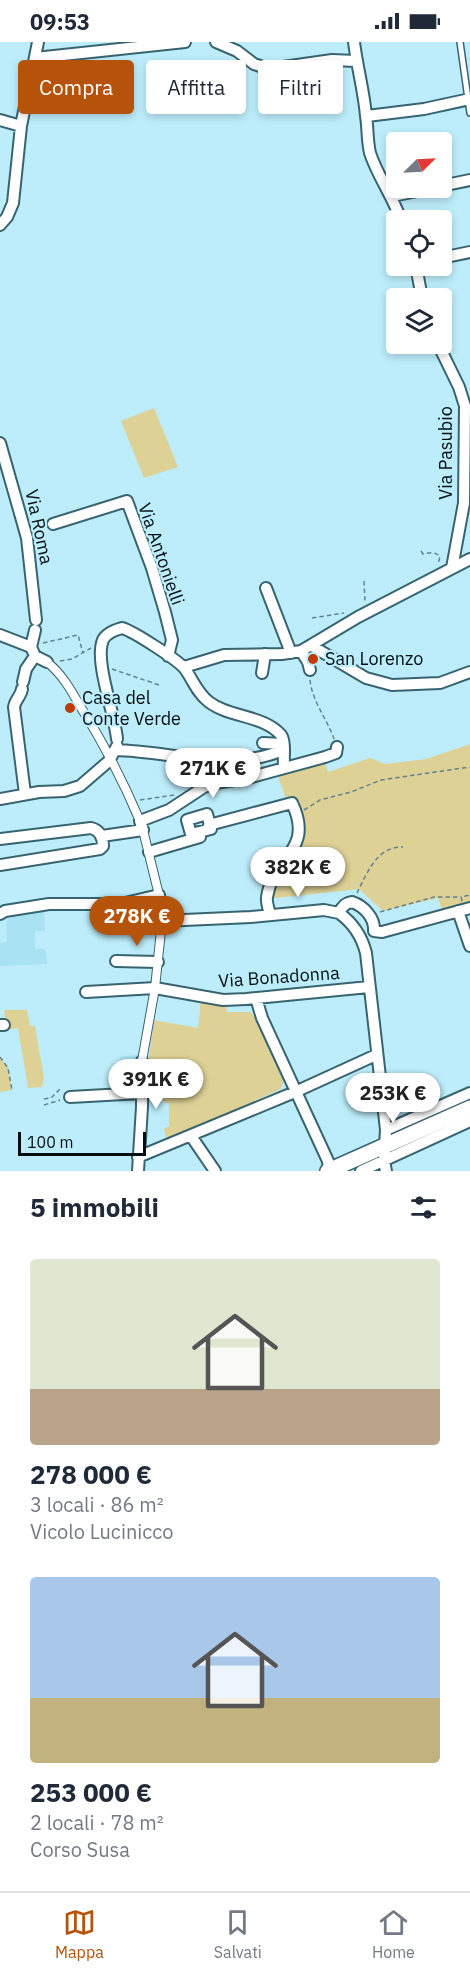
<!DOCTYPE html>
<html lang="it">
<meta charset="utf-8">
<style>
body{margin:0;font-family:"IBM Plex Sans",sans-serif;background:#f6f6f7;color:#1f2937;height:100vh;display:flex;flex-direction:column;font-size:22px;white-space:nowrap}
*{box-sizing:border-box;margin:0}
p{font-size:20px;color:#747a83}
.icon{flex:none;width:33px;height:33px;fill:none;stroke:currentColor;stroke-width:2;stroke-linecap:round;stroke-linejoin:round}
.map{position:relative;height:1129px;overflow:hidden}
.drawer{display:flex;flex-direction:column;background:#fff;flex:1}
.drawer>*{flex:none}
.guide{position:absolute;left:18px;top:18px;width:435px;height:54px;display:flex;gap:12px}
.needle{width:39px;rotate:66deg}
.fabs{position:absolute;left:386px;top:90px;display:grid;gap:12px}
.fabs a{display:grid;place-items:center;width:66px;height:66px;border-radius:6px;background:#fff;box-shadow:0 3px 9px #0003;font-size:30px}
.scale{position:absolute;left:18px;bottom:15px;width:128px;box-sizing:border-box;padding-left:6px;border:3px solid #000e12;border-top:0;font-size:16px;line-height:21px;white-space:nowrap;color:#000e12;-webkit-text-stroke:4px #bdedfb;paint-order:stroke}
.price{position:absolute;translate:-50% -51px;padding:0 14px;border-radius:21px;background:#fff;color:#222;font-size:20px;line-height:39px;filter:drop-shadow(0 2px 3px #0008)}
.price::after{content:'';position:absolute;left:50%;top:36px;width:18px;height:14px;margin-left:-9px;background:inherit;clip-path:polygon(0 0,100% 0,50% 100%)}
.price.active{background:#b45309;color:#fff}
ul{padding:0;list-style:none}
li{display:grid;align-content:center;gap:12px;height:318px;padding:0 30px}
li span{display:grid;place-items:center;height:186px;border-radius:6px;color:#555}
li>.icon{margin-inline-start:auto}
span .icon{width:108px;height:108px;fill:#fffc;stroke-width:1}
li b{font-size:26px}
h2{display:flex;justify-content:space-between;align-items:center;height:72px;padding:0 30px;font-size:26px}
.tag{padding:0 21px;border-radius:6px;background:#fff;box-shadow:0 3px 9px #0003;font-size:21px;line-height:54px}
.tag.active{background:#b45309;color:#fff}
.status{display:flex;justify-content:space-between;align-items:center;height:42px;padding:0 30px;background:#fff;direction:ltr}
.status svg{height:16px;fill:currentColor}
.menu{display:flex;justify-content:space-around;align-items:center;height:84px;border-top:2px solid #e0e1e3;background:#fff;font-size:16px;color:#747a83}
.menu a{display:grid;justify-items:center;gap:3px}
.menu .active{color:#b45309}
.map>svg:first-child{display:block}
.built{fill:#a9e2f2}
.green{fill:#ded196}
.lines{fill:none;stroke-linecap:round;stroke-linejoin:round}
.service-casing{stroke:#386470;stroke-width:8}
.pedestrian-casing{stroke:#386470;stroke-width:10}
.minor-casing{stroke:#386470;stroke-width:14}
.secondary-casing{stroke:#386470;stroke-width:18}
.path{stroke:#63838d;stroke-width:1.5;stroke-dasharray:4.5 3;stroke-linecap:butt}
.service{stroke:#fff;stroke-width:5}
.pedestrian{stroke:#fff;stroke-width:8}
.minor{stroke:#fff;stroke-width:10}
.secondary{stroke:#fff;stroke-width:15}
.poi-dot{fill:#c13904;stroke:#bdedfb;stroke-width:2}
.labels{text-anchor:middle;stroke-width:4.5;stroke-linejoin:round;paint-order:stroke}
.street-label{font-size:18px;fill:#000e12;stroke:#bdedfb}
.poi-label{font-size:18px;fill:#000e12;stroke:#bdedfb;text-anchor:start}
</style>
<div class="status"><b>09:53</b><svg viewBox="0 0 49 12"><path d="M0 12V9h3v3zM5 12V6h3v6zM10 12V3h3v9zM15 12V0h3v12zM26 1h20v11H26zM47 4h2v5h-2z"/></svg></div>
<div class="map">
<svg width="470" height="1129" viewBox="0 0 470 1129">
<rect width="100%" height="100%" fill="#bdedfb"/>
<path class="built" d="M44,864l1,25h-10v18h10l2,15 -47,2v-23l7,-1 -1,-31z
M137,1013l2,39 -19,1v-38z"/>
<path class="green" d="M154,366l24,59 -34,11 -23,-57z
M470,702v162l-27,7 -5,-15 -55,13 -24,-22 -92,10 32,-64 -23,-64 48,-12 4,13 42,-14 15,6 41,-5z
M201,956l25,2 1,12h24l5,8 6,-2 24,54 -5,17 -114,52 -3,-12 5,-3v-23l-6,-1 2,-22h-19l8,-60 44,8z
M4,968h23l3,16h5l9,52 -2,9 -14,1 -10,-60 -11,2z
M0,1016l8,10 4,22 -12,2z"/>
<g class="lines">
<g class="service-casing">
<path id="service" d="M460,0l10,71"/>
</g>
<g class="pedestrian-casing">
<path id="pedestrian" d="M47,620c15,12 24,28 33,44 23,36 43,75 60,115
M143,788l16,65
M142,1019l13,-73 7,-67"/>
</g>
<g class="minor-casing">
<path id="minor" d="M216,0l21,9 17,13 15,5 63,-9 24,1
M354,0c3,25 10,49 12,74 2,12 1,24 4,37 7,22 23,44 31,67
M35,16l150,-16
M367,74l57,-7 46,-10
M0,78l21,6
M441,144l29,-6
M392,154l41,-8
M0,183l7,-8 6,-14 8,-77 17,-84
M441,216l29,-6
M416,224l6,32
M438,302l21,43 6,19 -1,97 -12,65
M0,401l27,95 9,82
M53,482l74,-23 25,67 13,44 7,28 -4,16
M266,546l25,65
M35,588l-4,17 4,9 12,6
M0,593l31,12
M312,604l54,32 26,7 48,-2 30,-11
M301,609l7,11 2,8
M184,625l40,-12 58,-1 19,-3 57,-34 112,-58
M262,631l3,-19
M23,640l3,-13 9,-13
M22,647c-1,7 -7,11 -8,18l11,87
M117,697c-2,-25 -23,-78 -14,-99 3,-7 12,-10 19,-12 11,3 56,32 63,41 8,11 12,24 24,33 21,16 55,13 72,33 5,8 2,23 3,32
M263,701l20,1
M115,708c56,1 114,23 168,0
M0,757l39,-7 25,-1 16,-5 29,-25 8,-15
M207,772l4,15 -20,5 -4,-14z
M209,783l83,-22c23,48 -19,54 -25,94 -1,5 2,13 3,18
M102,794l41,-6 -3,-9 29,-11 35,-23 11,-4 33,-5 77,-21 11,-4 1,-6
M0,797l91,-11c9,2 12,10 12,18l-3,3 -100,16
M149,810l51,-15
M458,869l12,35
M0,872l5,-3 44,-7h72l38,-9 3,26 89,-4 73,-7 15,3
M374,889c1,-13 -10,-25 -22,-29 -7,1 -10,5 -13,11 14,10 23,24 27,40l20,177 -2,31 2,10
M374,889l8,1 88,-24
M116,919l42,1
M86,950l69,-4 68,12 23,-1 123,-12
M256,956l6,20 66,143 1,10
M0,983h4
M70,1055l72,-4
M386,1088l84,-37
M191,1094l24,35
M138,1115l157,-65 81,-37
M138,1129l4,-64v-46
M361,1129l109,-50"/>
</g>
<g class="secondary-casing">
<path id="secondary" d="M328,1129l142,-63"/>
</g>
<path class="path" d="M33,484h10
M421,509l2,3c6,-1 13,-3 17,3l-2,7
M364,539l1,22
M312,576l32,-5
M43,601l35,-8 5,18
M60,619l12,-2 19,-11
M112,627l47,16
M310,638c2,21 17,39 24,59
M140,758l34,-5
M304,768l16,-10 31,-8 30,-12 89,-13
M357,851c10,-20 20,-47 46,-46
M462,859l-1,-4 9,-2
M380,870l54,-15h27
M0,1015l8,11 4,22
M44,1057l7,-1 9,-9 2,2
M44,1063l16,-5"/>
<use href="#service" class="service"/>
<use href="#pedestrian" class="pedestrian"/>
<use href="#minor" class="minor"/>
<use href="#secondary" class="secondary"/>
</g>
<g class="poi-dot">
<circle cx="313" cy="617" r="6"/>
<circle cx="70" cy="666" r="6"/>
</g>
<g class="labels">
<g class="street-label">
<text transform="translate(446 411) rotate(-90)" y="6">Via Pasubio</text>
<text transform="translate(39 485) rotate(78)" y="6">Via Roma</text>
<text transform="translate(161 512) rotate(71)" y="6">Via Antonielli</text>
<text transform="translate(279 935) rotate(-4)" y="6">Via Bonadonna</text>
</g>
<g class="poi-label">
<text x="325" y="623">San Lorenzo</text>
<text x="82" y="662">Casa del<tspan x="82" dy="21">Conte Verde</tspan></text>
</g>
</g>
</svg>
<div class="fabs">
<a><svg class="needle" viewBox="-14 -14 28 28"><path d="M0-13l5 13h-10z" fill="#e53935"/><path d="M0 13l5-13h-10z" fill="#747a83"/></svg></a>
<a><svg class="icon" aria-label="locate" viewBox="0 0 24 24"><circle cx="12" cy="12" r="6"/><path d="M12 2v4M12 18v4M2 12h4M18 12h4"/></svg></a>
<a><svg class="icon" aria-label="layers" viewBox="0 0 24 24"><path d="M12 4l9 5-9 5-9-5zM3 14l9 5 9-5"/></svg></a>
</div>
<div class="scale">100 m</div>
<b class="price" style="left:213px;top:757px">271K €</b>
<b class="price" style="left:298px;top:856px">382K €</b>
<b class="price active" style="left:137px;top:905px">278K €</b>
<b class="price" style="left:156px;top:1068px">391K €</b>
<b class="price" style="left:393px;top:1082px">253K €</b>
<div class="guide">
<a class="tag active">Compra</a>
<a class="tag">Affitta</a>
<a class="tag">Filtri</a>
</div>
</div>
<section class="drawer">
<h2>5 immobili<svg class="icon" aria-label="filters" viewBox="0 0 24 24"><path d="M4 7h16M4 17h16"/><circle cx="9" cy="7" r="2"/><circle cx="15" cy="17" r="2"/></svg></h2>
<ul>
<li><span style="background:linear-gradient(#dfe7d0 70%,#b9a48a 0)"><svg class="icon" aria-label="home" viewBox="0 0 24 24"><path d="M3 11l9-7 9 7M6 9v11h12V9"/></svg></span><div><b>278 000 €</b><p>3 locali · 86 m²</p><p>Vicolo Lucinicco</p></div></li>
<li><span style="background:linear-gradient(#a9c7e8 65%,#c2b280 0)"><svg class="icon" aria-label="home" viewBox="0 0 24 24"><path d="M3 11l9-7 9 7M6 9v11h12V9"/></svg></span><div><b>253 000 €</b><p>2 locali · 78 m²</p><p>Corso Susa</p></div></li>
</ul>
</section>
<nav class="menu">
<a class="active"><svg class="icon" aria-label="map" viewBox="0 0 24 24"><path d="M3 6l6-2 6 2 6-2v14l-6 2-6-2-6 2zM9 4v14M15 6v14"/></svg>Mappa</a>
<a><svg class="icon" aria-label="saved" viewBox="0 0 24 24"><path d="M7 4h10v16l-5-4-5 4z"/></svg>Salvati</a>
<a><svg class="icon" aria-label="home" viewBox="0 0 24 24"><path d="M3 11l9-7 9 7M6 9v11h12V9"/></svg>Home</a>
</nav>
